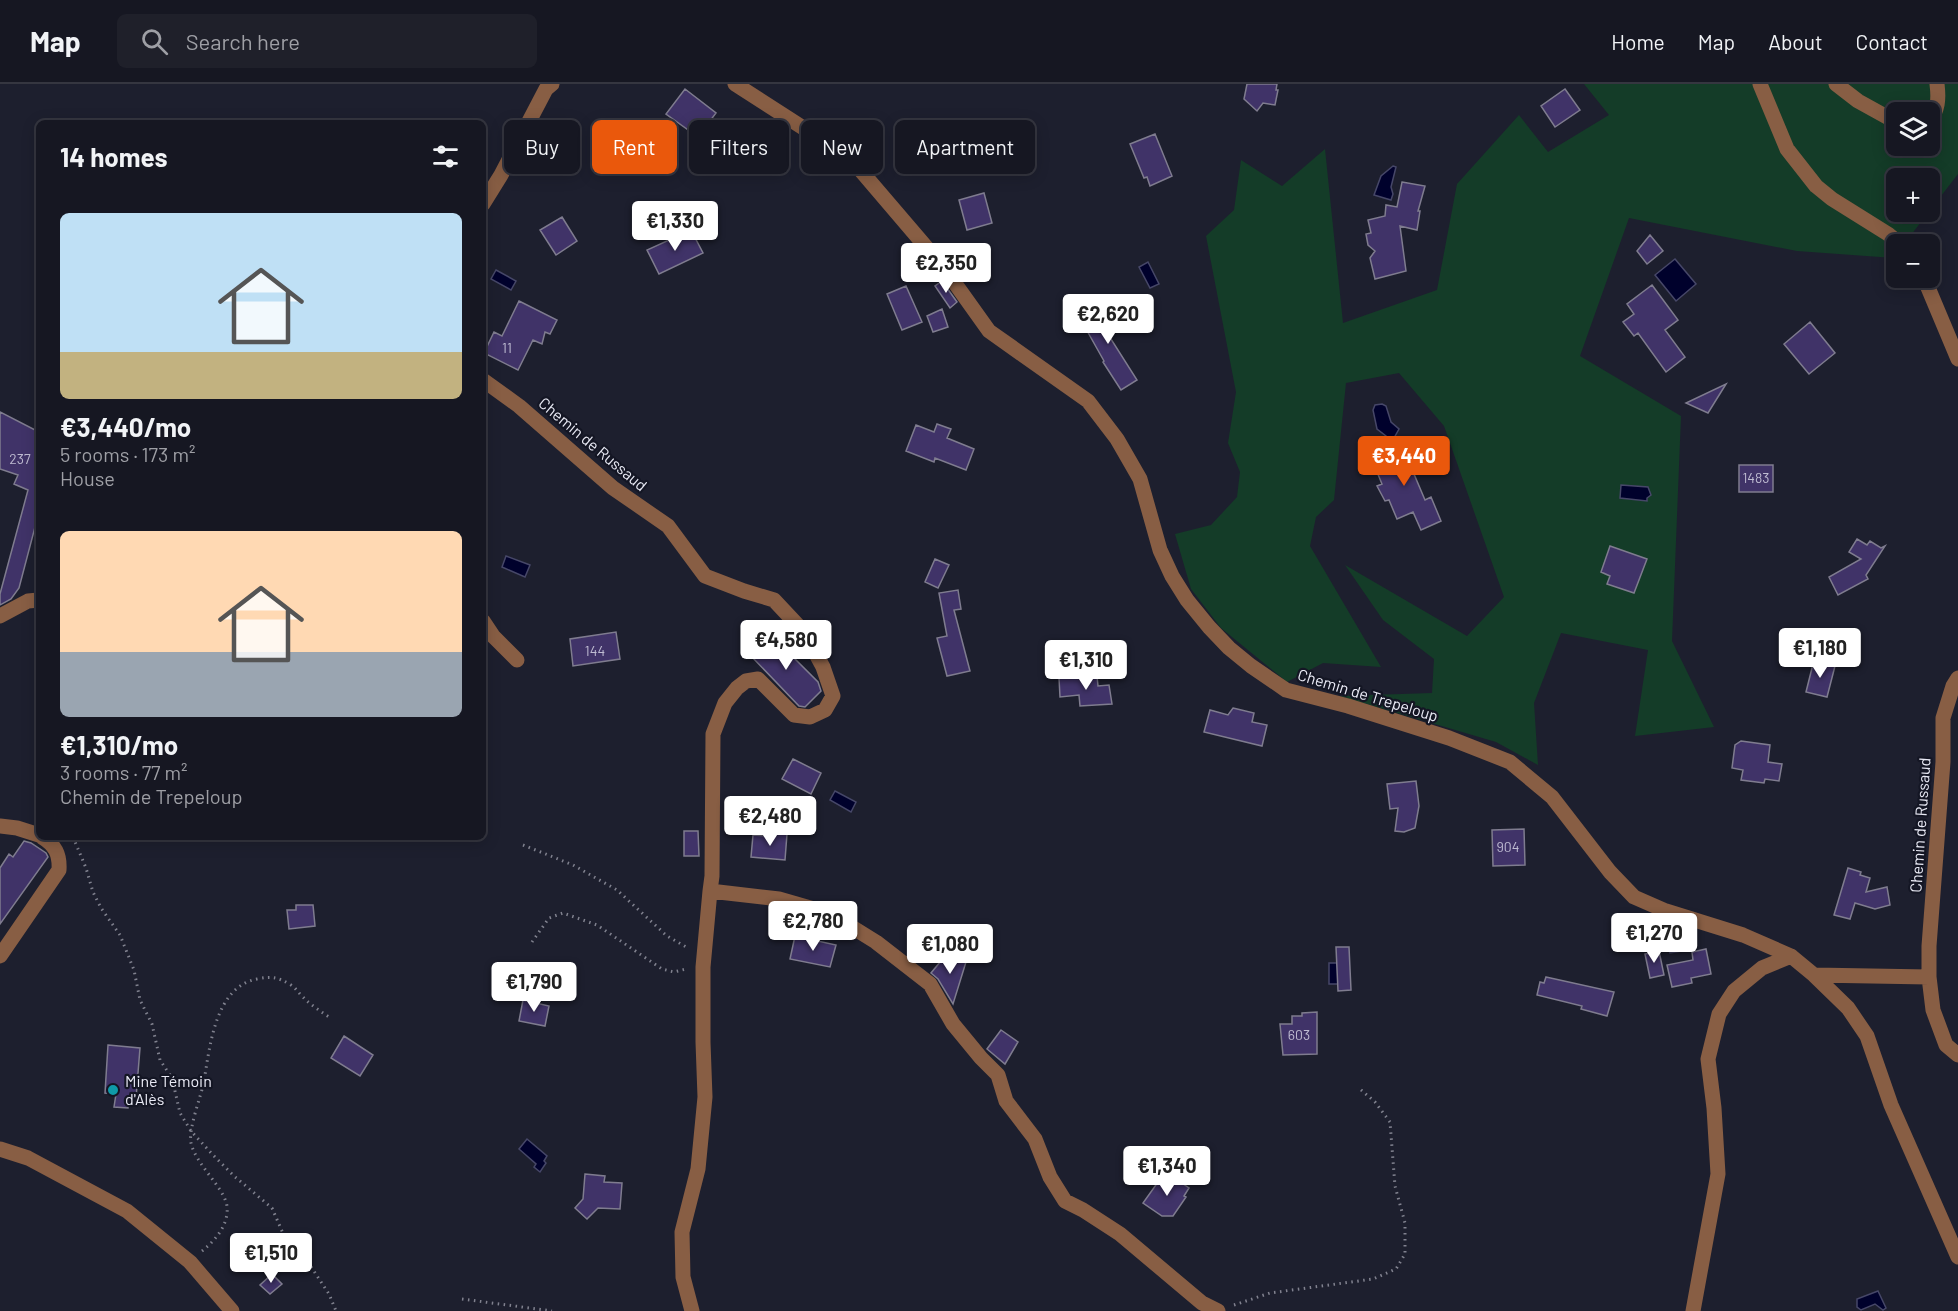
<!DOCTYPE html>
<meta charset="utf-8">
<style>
body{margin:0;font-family:Barlow,sans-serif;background:#1f202a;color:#f1f3f6;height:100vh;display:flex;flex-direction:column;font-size:22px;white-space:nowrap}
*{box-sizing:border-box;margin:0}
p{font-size:20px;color:#9e9fa5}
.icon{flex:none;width:33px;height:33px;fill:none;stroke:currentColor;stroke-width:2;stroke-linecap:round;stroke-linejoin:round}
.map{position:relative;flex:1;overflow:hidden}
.details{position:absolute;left:36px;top:36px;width:450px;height:720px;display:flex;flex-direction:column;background:#161722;border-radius:9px;box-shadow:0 3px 15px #0003,0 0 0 2px #353640}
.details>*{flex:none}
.banner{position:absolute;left:504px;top:36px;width:570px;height:54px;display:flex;gap:12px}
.fabs{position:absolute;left:1886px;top:18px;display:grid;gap:12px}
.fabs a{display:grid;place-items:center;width:54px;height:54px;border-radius:9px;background:#161722;box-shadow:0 3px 15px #0003,0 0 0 2px #353640;font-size:30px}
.price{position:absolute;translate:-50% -51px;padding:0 14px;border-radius:6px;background:#fff;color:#222;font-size:20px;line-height:39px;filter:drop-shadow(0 2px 3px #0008)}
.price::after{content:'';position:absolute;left:50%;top:36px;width:18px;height:14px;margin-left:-9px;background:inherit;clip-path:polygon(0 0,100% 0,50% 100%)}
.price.current{background:#ea580c;color:#fff}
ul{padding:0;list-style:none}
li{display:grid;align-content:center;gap:12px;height:318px;padding:0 24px}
li span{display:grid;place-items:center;height:186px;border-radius:9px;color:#555}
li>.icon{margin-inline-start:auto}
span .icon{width:108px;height:108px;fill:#fffc;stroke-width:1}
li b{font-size:26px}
h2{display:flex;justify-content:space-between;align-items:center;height:72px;padding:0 24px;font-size:26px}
.chip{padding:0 21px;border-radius:9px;background:#161722;box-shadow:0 3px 15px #0003,0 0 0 2px #353640;font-size:21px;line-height:54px}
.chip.current{background:#ea580c;color:#fff}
header{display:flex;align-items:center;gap:36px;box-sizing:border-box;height:84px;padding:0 30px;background:#161722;border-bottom:2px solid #353640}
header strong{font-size:28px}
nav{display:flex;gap:33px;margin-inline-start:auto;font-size:21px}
.search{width:420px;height:54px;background:#1f202a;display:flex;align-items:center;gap:15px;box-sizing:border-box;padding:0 21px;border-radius:9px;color:#9e9fa5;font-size:22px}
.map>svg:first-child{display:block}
.green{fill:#143c28;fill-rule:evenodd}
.water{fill:#00012c;stroke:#464768;stroke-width:1.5}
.building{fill:#403368;stroke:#7f7c8f;stroke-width:1.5}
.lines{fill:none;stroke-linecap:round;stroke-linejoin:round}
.path{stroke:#81828f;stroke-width:3;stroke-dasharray:1.5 4.5;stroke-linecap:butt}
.minor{stroke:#885e44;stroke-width:15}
.culture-dot{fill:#0f9aa8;stroke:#141624;stroke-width:2}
.labels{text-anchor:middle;stroke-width:4.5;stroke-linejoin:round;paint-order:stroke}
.number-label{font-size:14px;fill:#bfbcd2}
.street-label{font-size:16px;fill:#e9eaf5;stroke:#141624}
.poi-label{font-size:16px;fill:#e9eaf5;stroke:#141624;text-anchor:start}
</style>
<header>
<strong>Map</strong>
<div class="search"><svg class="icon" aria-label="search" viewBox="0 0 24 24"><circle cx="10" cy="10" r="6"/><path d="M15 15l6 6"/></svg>Search here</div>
<nav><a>Home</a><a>Map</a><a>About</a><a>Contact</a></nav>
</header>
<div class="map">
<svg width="1958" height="1227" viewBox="0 0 1958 1227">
<rect width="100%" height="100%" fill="#1d1f2e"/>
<path class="green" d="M1584,0h374v90l-54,70h-8v11l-2,3 -97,-7 -168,-33 -49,138 101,60 -9,225 42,86 -79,9 13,-86 -87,-17 -27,70 4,62 -42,-23 -156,-46 92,-3 2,-34 -51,-39 -38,-55 122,71 37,-39 -60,-171 -45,-53 -53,10 -12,117 -18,17 -6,29 71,121 -58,-4 -36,19 -66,-54 -30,-39 -16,-55 36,-9 26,-28 3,-25 -12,-29 8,-51 -30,-156 28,-26 7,-50 41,26 43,-37 18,174 94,-33 20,-106 62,-69 29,37 61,-37zM1896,28h33v34h-33zM1896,94h33v34h-33z"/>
<path class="water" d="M1393,82l3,1 -5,20 2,7 -2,6 -17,-5 7,-19z
M1675,175l21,25 -20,17 -21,-26z
M1148,178l11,22 -9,4 -11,-21z
M496,186l20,11 -5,9 -20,-11z
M1382,320l4,2 5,16 8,7 -5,9 -7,-1 1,5 -3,-3 1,-3 -9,-7 -4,-19 2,-5z
M1621,401l27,2 3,8 -4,3v3l-27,-3z
M506,472l24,9 -5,12 -23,-10z
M835,707l21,11 -5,10 -21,-12z
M1687,856l2,10 -19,3 -2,-9z
M1329,879h11v21h-11z
M527,1055l20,17 -3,5 2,2 -6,9 -6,-5 2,-3 -17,-15z
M1878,1207l8,17 -3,2 -8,-6 -14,6 -4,-3v-8z"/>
<path class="building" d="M1247,0h30l-1,6h2l-3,15 -12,-2 -6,8 -13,-12z
M685,5l31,24 -18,24 -32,-23z
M1565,5l15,21 -25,17 -14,-21z
M976,38l7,19 -20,4 -5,-18z
M1155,50l17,42 -22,10 -3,-9 -3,1 -14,-34z
M1402,98l23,4 -7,25h2l-3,19 -17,-4 6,45 -31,8 -5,-21 5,-7 -7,-6 -2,-11 5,-1 -3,-13 17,-4 1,-11 11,2z
M984,109l8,30 -25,7 -8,-30z
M562,133l15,24 -21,14 -16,-25z
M691,146l12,23 -44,21 -12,-24z
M1650,151l13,16 -16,13 -10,-13z
M942,197l15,21 -7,6 -15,-22z
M1652,201l26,35 -13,10 20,27 -19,15 -28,-39 -4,3 -11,-14 11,-8 -7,-10z
M906,202l16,36 -20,8 -15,-36z
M519,217l38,19 -7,14 -5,-2 -3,12 -9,-4 -15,30 -34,-17 10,-21 8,4z
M1104,220l18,23 -13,9 28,44 -16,10 -18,-28 1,-1 -23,-41z
M942,225l6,18 -15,5 -6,-16z
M1810,238l25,31 -26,21 -25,-30z
M1726,300l-18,29 -22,-10z
M0,328l39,20v80l-20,76 -8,11 -11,6v-11l28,-104 -14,-6 4,-9 -18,-6z
M937,340l14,5 -4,9 27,11 -8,21 -31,-12 -1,4 -28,-11 10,-26 18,7z
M1405,356l8,20 -2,1 5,12 -2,1 11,26 6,-3 10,24 -20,9 -8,-18 -16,7 -8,-19 -4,1 -8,-15 5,-2 -7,-17v-6l16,-7 -3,-7z
M1739,381h34v27h-34z
M1857,455l10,6 3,-4 11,7 4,-2 -19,29 2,4 -30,16 -9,-18 32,-18 -12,-7z
M1610,462l37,13 -13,34 -27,-9 3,-8 -9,-4z
M935,475l14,6 -11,23 -13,-6z
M958,506l3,19 -7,1 16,61 -23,5 -10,-38 10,-2 -8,-43z
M616,548l4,27 -47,7 -3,-27z
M769,549l49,49 3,9 -16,16 -6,-1 -47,-49 7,-6 -5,-6z
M1814,576l21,6 -8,31 -21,-5z
M1097,592l1,10 11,-1 3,19 -32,2 -1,-11 -19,2 -1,-19z
M1233,624l21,5 -2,9 15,3 -5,21 -58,-14 6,-22 18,5z
M1741,657l29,4 -2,17 14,2 -3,17 -14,-2 -1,4 -23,-3 2,-10 -11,-2 3,-23z
M793,675l28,14 -10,21 -29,-15z
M1416,697l3,25 -4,22 -11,4 -9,-1 3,-23 -8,1 -3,-25z
M1524,745l1,36 -32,1 -1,-36z
M684,747h14l1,25h-15z
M770,749l17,1 -2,26 -34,-3 2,-22 17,1z
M24,757l7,2 15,10 2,4 -48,67v-56l9,-14 4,3z
M1848,784l13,4 -1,3 10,3 -4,14 21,-5 3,18 -15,4 -20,-6 -5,16 -16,-4z
M296,821h17l2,21 -26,3 -2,-19h9z
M795,852l41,9 -6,22 -40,-8z
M1336,863h13l2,43 -13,1z
M1706,865l5,25 -20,4 1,5 -20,4 -5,-22 26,-5 -1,-8z
M1659,867l5,24 -14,3 -5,-24z
M946,871l20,7 -13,42 -15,-25 -7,-6z
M1546,893l68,15 -7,24 -26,-7 1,-3 -45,-11 3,-13 4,1z
M523,916l26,6 -4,20 -26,-5z
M1317,928v42l-34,1 -3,-31h12v-8h10v-3z
M1001,946l17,12 -13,22 -18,-15z
M344,952l29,19 -13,21 -29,-18z
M108,961l32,3 -4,50 -7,-1 -1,11 -14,-1 2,-13 -11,-1z
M585,1090l20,2 -1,6 18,1 -2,26 -22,-1 -11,11 -12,-11 8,-9z
M1163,1091l8,5 2,-3 16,11 -5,8 2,1 -13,19h-11l-19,-13z
M272,1190l10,10 -12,10 -10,-9z"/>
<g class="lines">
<path class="path" d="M73,753l13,31 7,24 8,16 19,27 14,35 6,30 12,24 8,36 12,18 8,35 11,18 22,24 21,21 38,32 13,30 15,12 29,44 7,17
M523,761l50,20 44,25 50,46 21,12
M532,858l17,-24 14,-5 34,12 65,44 12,3 12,-3
M202,1167c14,-11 27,-27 25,-45 -3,-19 -31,-41 -36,-63 -3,-14 10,-46 13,-62 6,-35 11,-94 53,-102 14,-3 21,-2 34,6 5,3 8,9 13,13 7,7 16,13 25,19
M462,1215l90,12
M1234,1221l36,-12 103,-14 23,-10 9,-15v-31l-10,-37 -5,-64 -15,-20 -15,-13"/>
<path class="minor" d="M735,0l115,74 94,110 45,63 99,70 29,38 23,40 20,71 12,26 15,24 22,27 20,21 22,18 35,24 62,16 101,32 61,24 42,35 58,75 24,25 32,14 77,24 48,21 23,19 115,2 4,33 13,35 12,10
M1760,0l27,65 29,37 16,13 56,35 12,10
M1836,0l22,17 38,21
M1929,39c9,-14 10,-23 8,-39
M483,120l18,-29 45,-86 6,-5
M1924,194l34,81
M483,296l36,26 94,82 55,38 37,50 39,15 30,9 30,32 19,35 10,29 -8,14 -15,7 -16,-2 -36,-36 -12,2 -9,7 -12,15 -12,31 -1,142 -2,15 69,8 52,15 45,28 54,42 23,40 28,34 17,17 8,26 29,38 15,38 15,24 18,9 37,24 82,69 16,8
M0,532l28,-15 11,-1
M483,537l10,15 24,24
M0,742l17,2 22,7
M0,872l59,-86c1,-16 -4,-25 -17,-33
M1814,891l34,33 19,28 24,69 67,152
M1929,893v-31l14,-184v-44l10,-32 5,-8
M0,1065l28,9 99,53 63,51 42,49
M692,1227l-9,-34 -1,-45 16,-63 7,-72 -2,-55v-75l7,-76
M1693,1227l25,-137 -4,-66 -6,-49 11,-45 15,-23 28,-23 29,-12"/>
</g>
<circle class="culture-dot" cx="113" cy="1006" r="6"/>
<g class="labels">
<g class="number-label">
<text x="507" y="269">11</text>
<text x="20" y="380">237</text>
<text x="1756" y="399">1483</text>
<text x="595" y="572">144</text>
<text x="1508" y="768">904</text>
<text x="1299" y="956">603</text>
</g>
<g class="street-label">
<text transform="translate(593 360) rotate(40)" y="6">Chemin de Russaud</text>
<text transform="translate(1368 611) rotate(17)" y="6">Chemin de Trepeloup</text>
<text transform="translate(1920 741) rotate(-86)" y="6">Chemin de Russaud</text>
</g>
<g class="poi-label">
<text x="125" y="1003">Mine Témoin<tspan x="125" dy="18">d'Alès</tspan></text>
</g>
</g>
</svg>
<div class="fabs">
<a><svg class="icon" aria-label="layers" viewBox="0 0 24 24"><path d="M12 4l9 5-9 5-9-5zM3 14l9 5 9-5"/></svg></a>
<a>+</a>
<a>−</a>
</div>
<b class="price" style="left:675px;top:168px">€1,330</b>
<b class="price" style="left:946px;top:210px">€2,350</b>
<b class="price" style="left:1108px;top:261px">€2,620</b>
<b class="price current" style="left:1404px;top:403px">€3,440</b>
<b class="price" style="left:786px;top:587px">€4,580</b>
<b class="price" style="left:1820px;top:595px">€1,180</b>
<b class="price" style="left:1086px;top:607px">€1,310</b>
<b class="price" style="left:770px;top:763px">€2,480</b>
<b class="price" style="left:813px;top:868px">€2,780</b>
<b class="price" style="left:1654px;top:880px">€1,270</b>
<b class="price" style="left:950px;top:891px">€1,080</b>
<b class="price" style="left:534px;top:929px">€1,790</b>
<b class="price" style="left:1167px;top:1113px">€1,340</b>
<b class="price" style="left:271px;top:1200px">€1,510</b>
<div class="banner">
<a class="chip">Buy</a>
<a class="chip current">Rent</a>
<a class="chip">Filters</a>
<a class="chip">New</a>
<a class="chip">Apartment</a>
</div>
<section class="details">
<h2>14 homes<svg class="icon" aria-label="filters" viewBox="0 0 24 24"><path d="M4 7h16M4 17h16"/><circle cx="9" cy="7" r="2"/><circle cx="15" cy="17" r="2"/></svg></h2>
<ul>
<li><span style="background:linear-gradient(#bfe0f5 75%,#c2b280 0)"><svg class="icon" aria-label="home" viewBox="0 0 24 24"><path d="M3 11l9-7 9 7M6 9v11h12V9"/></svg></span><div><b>€3,440/mo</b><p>5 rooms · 173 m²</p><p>House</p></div></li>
<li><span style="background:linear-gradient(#ffd9b3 65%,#9aa5b1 0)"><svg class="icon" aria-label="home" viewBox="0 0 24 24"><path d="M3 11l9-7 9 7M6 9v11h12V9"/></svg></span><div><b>€1,310/mo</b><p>3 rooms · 77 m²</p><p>Chemin de Trepeloup</p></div></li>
</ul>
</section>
</div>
